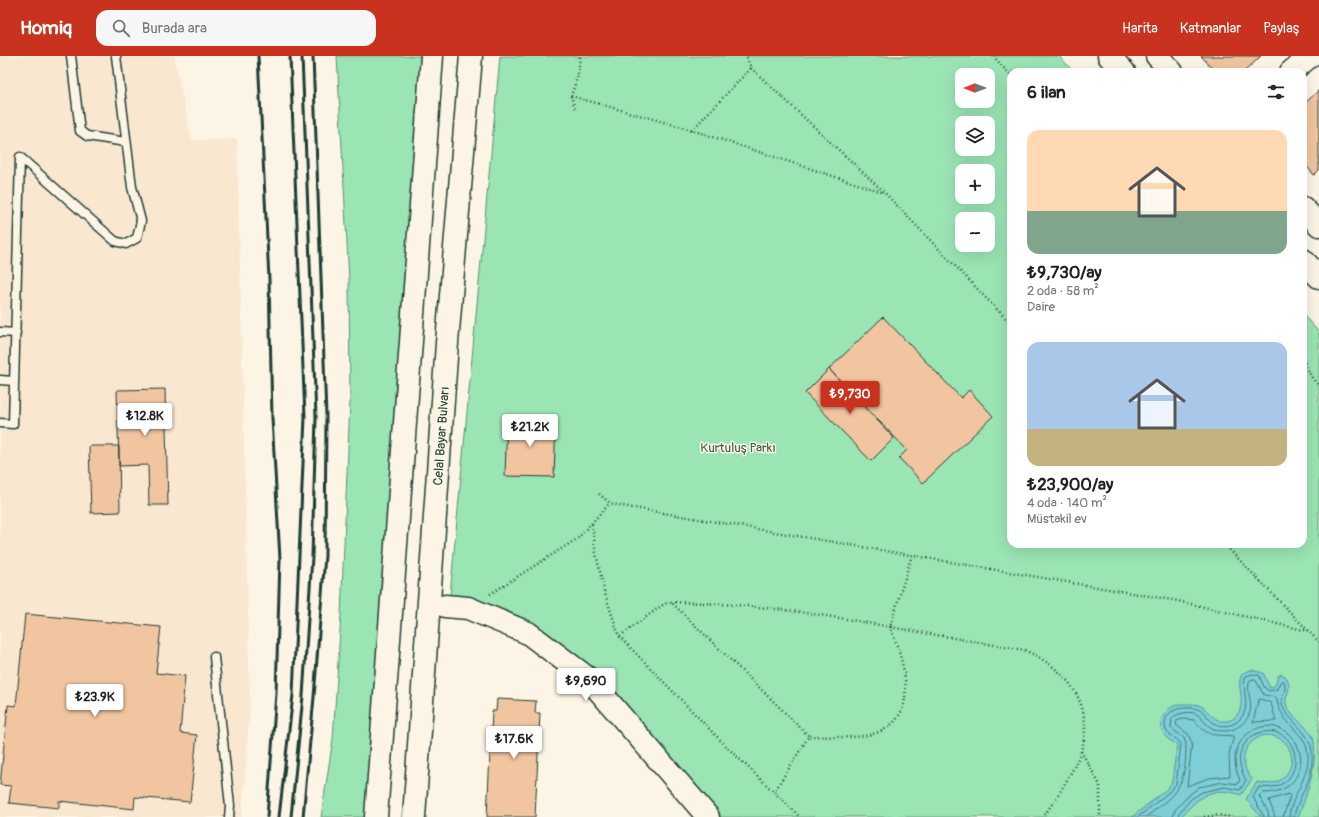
<!DOCTYPE html>
<html lang="tr">
<meta charset="utf-8">
<style>
body{margin:0;font-family:Pangolin,sans-serif;background:#f6f6f6;color:#222;height:100vh;display:flex;flex-direction:column;font-size:15px;white-space:nowrap}
*{box-sizing:border-box;margin:0}
p{font-size:13px;color:#767676}
.icon{flex:none;width:22px;height:22px;fill:none;stroke:currentColor;stroke-width:2;stroke-linecap:round;stroke-linejoin:round}
.map{position:relative;flex:1;overflow:hidden}
.drawer{position:absolute;left:1007px;top:12px;width:300px;height:480px;display:flex;flex-direction:column;background:#fff;border-radius:12px;box-shadow:0 4px 16px #0002}
.drawer>*{flex:none}
.needle{width:26px;rotate:270deg}
.buttons{position:absolute;left:955px;top:12px;display:grid;gap:8px}
.buttons a{display:grid;place-items:center;width:40px;height:40px;border-radius:8px;background:#fff;box-shadow:0 4px 16px #0002;font-size:20px}
.price{position:absolute;translate:-50% -34px;padding:0 9px;border-radius:4px;background:#fff;color:#222;font-size:13px;line-height:26px;filter:drop-shadow(0 1px 2px #0008)}
.price::after{content:'';position:absolute;left:50%;top:24px;width:12px;height:9px;margin-left:-6px;background:inherit;clip-path:polygon(0 0,100% 0,50% 100%)}
.price.current{background:#c8321e;color:#fff}
ul{padding:0;list-style:none}
li{display:grid;align-content:center;gap:8px;height:212px;padding:0 20px}
li span{display:grid;place-items:center;height:124px;border-radius:12px;color:#555}
li>.icon{margin-inline-start:auto}
span .icon{width:72px;height:72px;fill:#fffc;stroke-width:1}
li b{font-size:17px}
h2{display:flex;justify-content:space-between;align-items:center;height:48px;padding:0 20px;font-size:17px}
header{display:flex;align-items:center;gap:24px;box-sizing:border-box;height:56px;padding:0 20px;background:#c8321e;color:#fff}
header strong{font-size:19px}
nav{display:flex;gap:22px;margin-inline-start:auto;font-size:14px}
.search{width:280px;height:36px;background:#f6f6f6;display:flex;align-items:center;gap:10px;box-sizing:border-box;padding:0 14px;border-radius:12px;color:#767676;font-size:15px}
.map>svg:first-child{display:block}
.built{fill:#f9e7d0}
.green{fill:#9be4b3;stroke:#5d9074;fill-rule:evenodd}
.water{fill:#7dced7;stroke:#579496}
.lines{fill:none;stroke-linecap:round;stroke-linejoin:round}
.shore{stroke:#457775;stroke-width:1}
.building{fill:#f1c5a0;stroke:#1f3d34}
.lane-casing{stroke:#1f3d34;stroke-width:11}
.secondary-casing{stroke:#1f3d34;stroke-width:25}
.primary-casing{stroke:#1f3d34;stroke-width:25}
.path{stroke:#1f3d34;stroke-width:2.5;stroke-dasharray:1 3;stroke-linecap:butt}
.lane{stroke:#fcf5e5;stroke-width:8}
.secondary{stroke:#fcf5e5;stroke-width:22}
.primary{stroke:#fcf5e5;stroke-width:22}
.rail{stroke:#1f3d34;stroke-width:3}
.labels{text-anchor:middle;stroke-width:3;stroke-linejoin:round;paint-order:stroke}
.street-label{font-size:13px;fill:#1f3d34;stroke:#fcf5e5}
.park-label{font-size:13px;fill:#385e4d;stroke:#fcf5e5}
</style>
<header>
<strong>Homiq</strong>
<div class="search"><svg class="icon" aria-label="search" viewBox="0 0 24 24"><circle cx="10" cy="10" r="6"/><path d="M15 15l6 6"/></svg>Burada ara</div>
<nav><a>Harita</a><a>Katmanlar</a><a>Paylaş</a></nav>
</header>
<div class="map">
<svg width="1319" height="761" viewBox="0 0 1319 761">
<rect width="100%" height="100%" fill="#fcf5e5"/>
<filter id="ink" filterUnits="userSpaceOnUse"><feTurbulence type="fractalNoise" baseFrequency=".025" numOctaves="2"/><feDisplacementMap in="SourceGraphic" scale="8" xChannelSelector="R" yChannelSelector="G"/><feConvolveMatrix kernelMatrix="1 2 1 2 8 2 1 2 1" color-interpolation-filters="sRGB"/></filter>
<g filter="url(#ink)">
<path class="built" d="M0,0h174l18,84 45,-1 13,566 -8,112h-242z"/>
<path class="green" d="M337,0h84l-55,761h-45l12,-78 8,-124 9,-213 -1,-121z
M500,0h559l15,16h-63v472h292v-229l16,17v485h-611l-119,-138 -61,-46 -79,-27zM962,19h26v26h-26zM962,67h26v26h-26zM962,115h26v26h-26zM962,163h26v26h-26z"/>
<path class="water" d="M1252,614l11,3 7,15 5,-2 3,-10 3,-2 4,2c10,15 -3,19 2,31 6,12 21,19 26,30 6,24 -6,58 -15,80h-37l-15,-18 11,-17c36,11 48,-38 16,-46 -7,-2 -14,0 -20,5 -13,10 -11,27 -1,38l-11,16c-28,-10 -42,1 -60,22h-49l35,-28 5,-7 5,-37c-4,-3 -9,-5 -12,-9 -10,-14 1,-30 16,-32 7,0 19,-1 24,5 9,9 14,16 28,10 21,-16 -8,-45 19,-49z"/>
<g class="lines">
<path class="shore" d="M1260,643l11,4 5,18 -23,1 5,-21z
M1183,663l11,1c16,19 19,14 40,16l-5,18 1,22 -21,2 -22,8 5,-43 -4,-9 -12,-9 1,-4z
M1138,761l31,-25 7,-8 5,-40c-3,-6 -12,-7 -15,-14 -2,-5 -1,-11 2,-15 6,-8 24,-9 32,-5 8,4 9,13 19,15 7,2 15,0 20,-5 14,-13 1,-29 7,-44l6,-2 7,1 5,12 5,4 8,-2 4,-8h3c4,10 -5,16 -1,27 3,6 9,11 13,16 16,16 18,25 15,47 -3,16 -15,30 -17,46
M1146,761c32,-25 40,-30 40,-73l-2,-6 -13,-10 1,-10c5,-5 20,-8 26,-3 4,3 6,8 11,11 10,8 25,6 34,-3 16,-15 1,-28 7,-43l3,-1h2l9,16 12,2c4,18 10,23 22,36 2,3 6,6 7,10 12,26 -14,51 -16,74
M1173,761l2,-7 13,-14 11,-9 24,-5 15,2 2,-4c-22,-45 36,-75 57,-35 5,9 5,21 0,30 -7,14 -20,18 -35,18l-3,3 9,16 1,5
M1178,761l1,-4 12,-14 11,-7 22,-5 16,3 6,-10c-6,-11 -10,-23 -2,-35 4,-7 11,-12 19,-13 41,-8 46,63 -4,55l-6,10 11,20
M1275,761l-6,-17 20,-6 1,2 -7,21"/>
</g>
<path class="building" d="M1201,0h60l-17,16h-28z
M1319,34v80l-5,5 -11,-13v-57z
M883,261l78,81 8,-8 24,26 -70,67 -24,-25 8,-8 -78,-81z
M829,313l65,69 -23,23 -66,-68z
M165,333l3,116h-19l-1,-40 -29,1 -2,-76z
M507,362l49,2 -2,57 -49,-1z
M89,390h30l1,66 -29,1z
M25,558l136,13 -5,46 29,3 -5,57 17,2 -7,67 -55,-5 -1,12 -75,-8v7l-50,-5 2,-17 -11,-1 8,-80 8,1z
M497,643l39,2 -1,12h5l-5,104h-48l5,-106h4z"/>
<g class="lines">
<g class="lane-casing">
<path id="lane" d="M71,0l9,75 7,5 39,6
M20,101l95,84 11,3 11,-6 4,-17 -9,-34 -16,-131
M0,276l16,1
M0,324l14,1
M0,367l13,1 7,-267
M214,601l16,149 -1,11"/>
</g>
<g class="secondary-casing">
<path id="secondary" d="M1291,16l19,-16
M445,550l23,2 60,25 61,46 119,138"/>
</g>
<g class="primary-casing">
<g id="primary">
<path d="M1109,0l15,16"/>
<path d="M1157,0l15,16"/>
<path d="M1303,152l16,17"/>
<path d="M1303,204l16,17"/>
<path d="M376,761l56,-761"/>
<path id="s1" d="M414,761l33,-474 24,-287"/>
</g>
</g>
<path class="path" d="M993,0l18,20
M751,12l133,124 127,132
M571,40l121,34 190,62
M575,52l-4,-12 7,-21 2,-19
M692,74l59,-62 -5,-12
M1303,303l9,19 7,8
M599,438l11,9 7,2 561,96 130,30
M592,468l4,30 9,40 14,42 107,110 74,71
M1224,488l95,98
M912,499l-22,72 134,23c41,17 72,54 57,101 -6,18 -26,50 -38,66
M490,538l87,-55 33,-36
M671,546c75,1 145,11 219,25 13,32 33,90 -14,106 -21,7 -46,3 -67,3
M620,580l44,-32 7,-2 138,134 -35,56
M1081,695l19,34v32
M1204,761l14,-2 12,2"/>
<use href="#lane" class="lane"/>
<use href="#secondary" class="secondary"/>
<use href="#primary" class="primary"/>
<path class="rail" d="M258,0l11,223 3,139 8,141 -4,134 -9,124
M279,761l14,-122 12,-278 -15,-361
M291,761l12,-121 9,-139 4,-140 -14,-361
M303,761l11,-120 11,-141 1,-140 -13,-360"/>
</g>
</g>
<g class="labels">
<g class="street-label">
<text dy="5" stroke="none"><textPath href="#s1" startOffset="382">Celal Bayar Bulvarı</textPath></text>
</g>
<g class="park-label">
<text x="738" y="396">Kurtuluş Parkı</text>
</g>
</g>
</svg>
<div class="buttons">
<a><svg class="needle" viewBox="-14 -14 28 28"><path d="M0-13l5 13h-10z" fill="#e53935"/><path d="M0 13l5-13h-10z" fill="#767676"/></svg></a>
<a><svg class="icon" aria-label="layers" viewBox="0 0 24 24"><path d="M12 4l9 5-9 5-9-5zM3 14l9 5 9-5"/></svg></a>
<a>+</a>
<a>−</a>
</div>
<b class="price current" style="left:850px;top:359px">₺9,730</b>
<b class="price" style="left:145px;top:381px">₺12.8K</b>
<b class="price" style="left:530px;top:392px">₺21.2K</b>
<b class="price" style="left:586px;top:646px">₺9,690</b>
<b class="price" style="left:95px;top:662px">₺23.9K</b>
<b class="price" style="left:514px;top:704px">₺17.6K</b>
<section class="drawer">
<h2>6 ilan<svg class="icon" aria-label="filters" viewBox="0 0 24 24"><path d="M4 7h16M4 17h16"/><circle cx="9" cy="7" r="2"/><circle cx="15" cy="17" r="2"/></svg></h2>
<ul>
<li><span style="background:linear-gradient(#ffd9b3 65%,#7fa58c 0)"><svg class="icon" aria-label="home" viewBox="0 0 24 24"><path d="M3 11l9-7 9 7M6 9v11h12V9"/></svg></span><div><b>₺9,730/ay</b><p>2 oda · 58 m²</p><p>Daire</p></div></li>
<li><span style="background:linear-gradient(#a9c7e8 70%,#c2b280 0)"><svg class="icon" aria-label="home" viewBox="0 0 24 24"><path d="M3 11l9-7 9 7M6 9v11h12V9"/></svg></span><div><b>₺23,900/ay</b><p>4 oda · 140 m²</p><p>Müstakil ev</p></div></li>
</ul>
</section>
</div>
